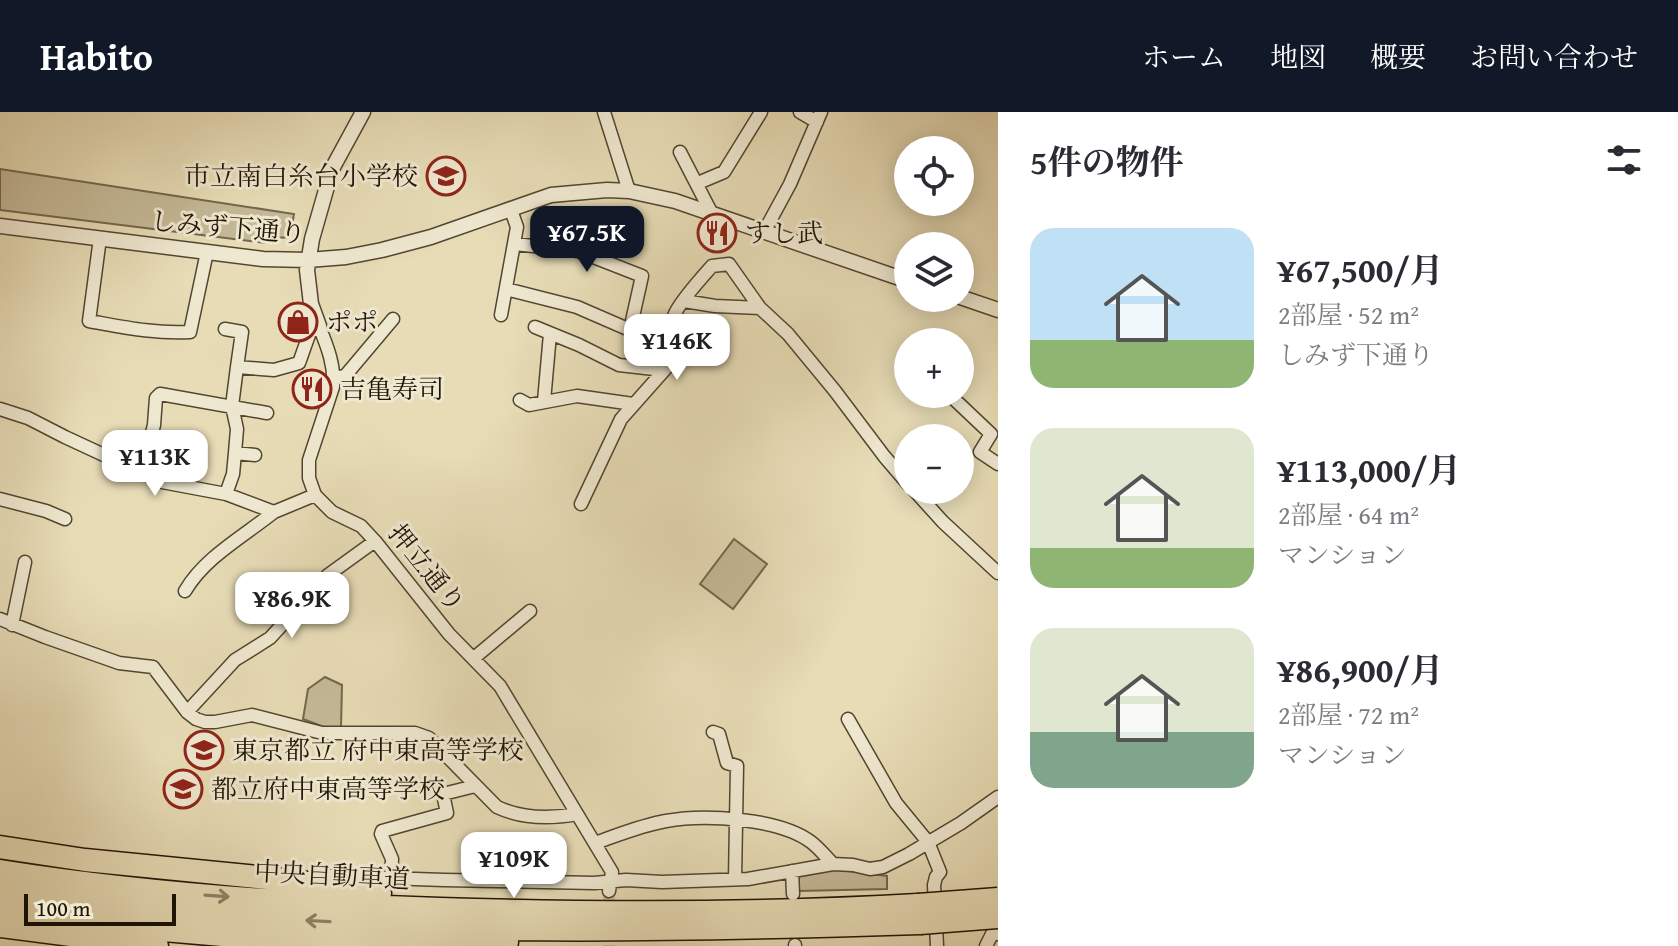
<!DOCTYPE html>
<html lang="ja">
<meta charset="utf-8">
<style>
body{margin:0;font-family:"Gentium Book Plus","Noto Serif JP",serif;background:#f2f2f3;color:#2b2b33;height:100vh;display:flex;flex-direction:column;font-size:30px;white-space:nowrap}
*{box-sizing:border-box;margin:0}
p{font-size:26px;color:#7c7c81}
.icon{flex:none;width:44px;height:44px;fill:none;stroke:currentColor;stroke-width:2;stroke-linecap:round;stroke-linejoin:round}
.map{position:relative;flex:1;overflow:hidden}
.sheet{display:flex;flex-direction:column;background:#fff;width:680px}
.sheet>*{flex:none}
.tools{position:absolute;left:894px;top:24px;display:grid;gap:16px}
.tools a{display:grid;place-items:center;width:80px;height:80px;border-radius:50%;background:#fff;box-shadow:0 4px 20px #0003;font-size:40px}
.scale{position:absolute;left:24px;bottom:20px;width:152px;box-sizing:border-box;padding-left:8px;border:4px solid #201404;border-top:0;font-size:22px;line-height:28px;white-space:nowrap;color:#201404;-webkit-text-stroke:6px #efe8d0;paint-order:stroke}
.price{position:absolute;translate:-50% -68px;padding:0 18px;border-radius:16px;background:#fff;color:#222;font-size:26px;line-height:52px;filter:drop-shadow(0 2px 4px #0008)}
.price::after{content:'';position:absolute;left:50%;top:48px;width:24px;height:18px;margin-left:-12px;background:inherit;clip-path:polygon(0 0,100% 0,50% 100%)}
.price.on{background:#111827;color:#fff}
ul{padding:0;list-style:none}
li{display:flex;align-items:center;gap:24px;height:200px;padding:0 32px}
li span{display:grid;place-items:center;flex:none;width:224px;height:160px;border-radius:24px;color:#555}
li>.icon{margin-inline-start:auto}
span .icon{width:96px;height:96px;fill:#fffc;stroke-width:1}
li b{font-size:34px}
h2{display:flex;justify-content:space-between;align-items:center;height:96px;padding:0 32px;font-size:34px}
header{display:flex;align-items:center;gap:48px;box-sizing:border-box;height:112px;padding:0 40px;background:#111827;color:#fff}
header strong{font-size:38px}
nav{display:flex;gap:44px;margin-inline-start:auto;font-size:28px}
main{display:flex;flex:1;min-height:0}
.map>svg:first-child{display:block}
.green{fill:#c5ba98;stroke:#72674e;stroke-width:2}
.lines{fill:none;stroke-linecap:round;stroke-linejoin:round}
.minor-tunnel{stroke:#c9be9b;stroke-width:12;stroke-dasharray:12 6;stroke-linecap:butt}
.minor-casing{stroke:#524630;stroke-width:15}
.tertiary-casing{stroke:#524630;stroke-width:17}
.motorway-casing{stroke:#201404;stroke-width:25}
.minor{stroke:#efe8d0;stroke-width:12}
.tertiary{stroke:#efe8d0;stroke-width:14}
.motorway{stroke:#e7dcb6;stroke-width:22}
.motorway-bridge-casing{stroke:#201404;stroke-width:25;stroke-linecap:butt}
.motorway-bridge{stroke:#e7dcb6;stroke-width:22}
.oneway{stroke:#8d8266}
.labels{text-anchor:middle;stroke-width:6;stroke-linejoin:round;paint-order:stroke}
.poi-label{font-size:26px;fill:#201404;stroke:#efe8d0;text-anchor:start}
.street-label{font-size:26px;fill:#201404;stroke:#efe8d0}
</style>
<header>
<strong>Habito</strong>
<nav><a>ホーム</a><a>地図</a><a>概要</a><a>お問い合わせ</a></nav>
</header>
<main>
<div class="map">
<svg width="998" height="834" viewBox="0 0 998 834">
<rect width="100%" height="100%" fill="#e7dcb6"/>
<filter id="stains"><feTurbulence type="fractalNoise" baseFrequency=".0025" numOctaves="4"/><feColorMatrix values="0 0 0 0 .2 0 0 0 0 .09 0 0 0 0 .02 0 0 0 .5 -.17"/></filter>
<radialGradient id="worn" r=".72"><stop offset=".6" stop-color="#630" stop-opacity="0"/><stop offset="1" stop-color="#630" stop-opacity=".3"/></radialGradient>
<path class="green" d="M0,57l294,45 -4,23 -12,1 -11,5 -267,-33z
M734,427l33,25 -34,45 -33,-25z
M325,565l17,8 -1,43 -17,-1 -21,-8 5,-30z
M832,757l55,7v13l-88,2v-15z"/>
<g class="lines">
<path class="minor-tunnel" d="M609,779v55"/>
<g class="minor-casing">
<path id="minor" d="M604,0l25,79
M800,0l17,10
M680,40l32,62
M698,71l26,-11 37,-60
M764,120l26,-48 31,-72
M100,126l-11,83c34,6 66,13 101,11l17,-80
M515,132l63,7 64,25 -12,54
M506,177l71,18 53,23 41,6
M684,189l31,5 45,2
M501,203l16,-88 -6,-17
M535,215l44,18 40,20 44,5
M225,217l17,3 -5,35 37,3 25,-7 11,-31 9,-6c8,20 16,39 14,61l-24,73v18l6,17 17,17 29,14 14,15 74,93 51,52 112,186 -3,19
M334,266l11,-2 48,-57
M953,286l38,36 -11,18 18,12
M520,288l9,5 48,-9 56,8
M544,289l6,-67
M0,297l28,9 37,19 97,45 64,12 48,18 41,-17
M235,341l20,2
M142,360l12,-47 2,-27 4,-4 107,19
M914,378l29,32 55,51
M226,382l7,-20 2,-21 2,-24 -5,-23 5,-39
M0,387l46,12 19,8
M581,392l40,-85 47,-53c4,-16 0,-34 6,-50 4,-12 29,-40 38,-50l17,-2 31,44 28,26 47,57 49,65 24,28
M185,479c20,-34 59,-55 89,-79
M0,507l45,18 74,26 34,4 34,45 9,7 9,3h10l37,-7 70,18h93l14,5 68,69c26,12 53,12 80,7
M12,513l13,-63
M474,546l56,-47
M187,600l48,-52 35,-22 58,-63 47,-34
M848,607l48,84 32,39 12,30 -4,5 -2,8 3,61
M713,620l6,2 8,29 10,3 -2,113
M595,731c23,-8 47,-18 71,-22 38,-7 113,-3 145,21 8,6 15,15 22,22
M792,759l1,23
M329,764l115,4 150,3 32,-3 36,2 86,-3 85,-15 20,1 17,4 13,-2 26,-13 52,-31 37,-26
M391,767l1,-20 -11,-25 1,-3 65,-18 -4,-19 32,-8
M795,833v1
M986,834l6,-12h6"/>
</g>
<g class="tertiary-casing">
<path id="tertiary" d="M0,114l263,33 45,1 38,-3 36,-7 49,-13 120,-42 56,-5 22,1 46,10 233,80
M960,185l38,13
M319,214l-8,-22 -4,-34 5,-31 20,-70 31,-57"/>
</g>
<g class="motorway-casing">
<path id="motorway" d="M0,735l85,13 192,19 103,14
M0,759c145,23 293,33 440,38 159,5 319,5 478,-4
M0,777c304,49 614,44 920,34
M0,797c168,27 337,37 507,33
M0,814l157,20"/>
</g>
<use href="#minor" class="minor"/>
<use href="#tertiary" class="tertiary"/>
<use href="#motorway" class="motorway"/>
<g class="motorway-bridge-casing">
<path id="motorway-bridge" d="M918,793l80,-6
M920,811l78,-6"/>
</g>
<use href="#motorway-bridge" class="motorway-bridge"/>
</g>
<defs><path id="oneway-shaft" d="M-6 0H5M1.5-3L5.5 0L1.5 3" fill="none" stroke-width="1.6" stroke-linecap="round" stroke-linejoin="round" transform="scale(2)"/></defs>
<g class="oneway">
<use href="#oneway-shaft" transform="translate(217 784) rotate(4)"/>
<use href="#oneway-shaft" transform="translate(318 809) rotate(-177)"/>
</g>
<defs>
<g id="school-ring" transform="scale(2)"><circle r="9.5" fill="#efe8d0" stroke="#8f2418" stroke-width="1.5"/><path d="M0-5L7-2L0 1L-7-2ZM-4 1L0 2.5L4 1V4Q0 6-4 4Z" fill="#8f2418"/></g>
<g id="restaurant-ring" transform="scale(2)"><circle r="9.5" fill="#efe8d0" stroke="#8f2418" stroke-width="1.5"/><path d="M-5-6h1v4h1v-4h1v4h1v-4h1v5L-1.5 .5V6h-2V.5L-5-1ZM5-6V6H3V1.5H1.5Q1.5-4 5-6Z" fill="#8f2418"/></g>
<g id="shop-ring" transform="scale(2)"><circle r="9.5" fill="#efe8d0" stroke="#8f2418" stroke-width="1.5"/><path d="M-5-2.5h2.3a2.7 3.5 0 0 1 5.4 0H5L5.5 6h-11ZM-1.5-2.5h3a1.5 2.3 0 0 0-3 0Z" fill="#8f2418"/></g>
</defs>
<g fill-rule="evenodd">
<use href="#school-ring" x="446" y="64"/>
<use href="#restaurant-ring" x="717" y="121"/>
<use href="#shop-ring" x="298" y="210"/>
<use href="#restaurant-ring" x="312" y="277"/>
<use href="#school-ring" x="204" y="638"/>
<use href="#school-ring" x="183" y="677"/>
</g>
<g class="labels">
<g class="poi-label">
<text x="418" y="73" text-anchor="end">市立南白糸台小学校</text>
<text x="745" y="130">すし武</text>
<text x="326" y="219">ポポ</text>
<text x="340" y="286">吉亀寿司</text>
<text x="232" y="647">東京都立 府中東高等学校</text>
<text x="211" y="686">都立府中東高等学校</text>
</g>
<g class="street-label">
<text transform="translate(228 115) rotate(5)" y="9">しみず下通り</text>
<text transform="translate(427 456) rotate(51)" y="9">押立通り</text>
<text transform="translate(332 763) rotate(3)" y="9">中央自動車道</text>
</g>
</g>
<rect width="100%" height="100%" filter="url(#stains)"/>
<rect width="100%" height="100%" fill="url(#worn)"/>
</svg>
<div class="tools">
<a><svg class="icon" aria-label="locate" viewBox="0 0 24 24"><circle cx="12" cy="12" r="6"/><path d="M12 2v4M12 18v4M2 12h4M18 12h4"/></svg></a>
<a><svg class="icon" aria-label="layers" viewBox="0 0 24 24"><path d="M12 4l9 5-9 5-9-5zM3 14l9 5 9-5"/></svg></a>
<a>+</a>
<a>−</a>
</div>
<div class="scale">100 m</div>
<b class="price on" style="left:587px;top:162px">¥67.5K</b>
<b class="price" style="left:677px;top:270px">¥146K</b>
<b class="price" style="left:155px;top:386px">¥113K</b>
<b class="price" style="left:292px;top:528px">¥86.9K</b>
<b class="price" style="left:514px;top:788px">¥109K</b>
</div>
<section class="sheet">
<h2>5件の物件<svg class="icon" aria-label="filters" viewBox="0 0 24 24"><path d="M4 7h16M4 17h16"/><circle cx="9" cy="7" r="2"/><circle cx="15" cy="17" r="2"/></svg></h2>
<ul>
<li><span style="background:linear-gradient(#bfe0f5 70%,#8fb573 0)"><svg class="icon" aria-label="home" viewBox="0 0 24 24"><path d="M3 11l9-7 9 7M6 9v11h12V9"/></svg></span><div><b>¥67,500/月</b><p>2部屋 · 52 m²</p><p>しみず下通り</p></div></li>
<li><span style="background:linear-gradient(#dfe7d0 75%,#8fb573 0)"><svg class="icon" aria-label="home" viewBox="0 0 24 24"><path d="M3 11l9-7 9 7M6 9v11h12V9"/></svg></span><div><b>¥113,000/月</b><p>2部屋 · 64 m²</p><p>マンション</p></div></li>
<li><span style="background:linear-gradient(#dfe7d0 65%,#7fa58c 0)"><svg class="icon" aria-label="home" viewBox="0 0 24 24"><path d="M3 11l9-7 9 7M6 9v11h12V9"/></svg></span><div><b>¥86,900/月</b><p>2部屋 · 72 m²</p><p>マンション</p></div></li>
</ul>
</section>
</main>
